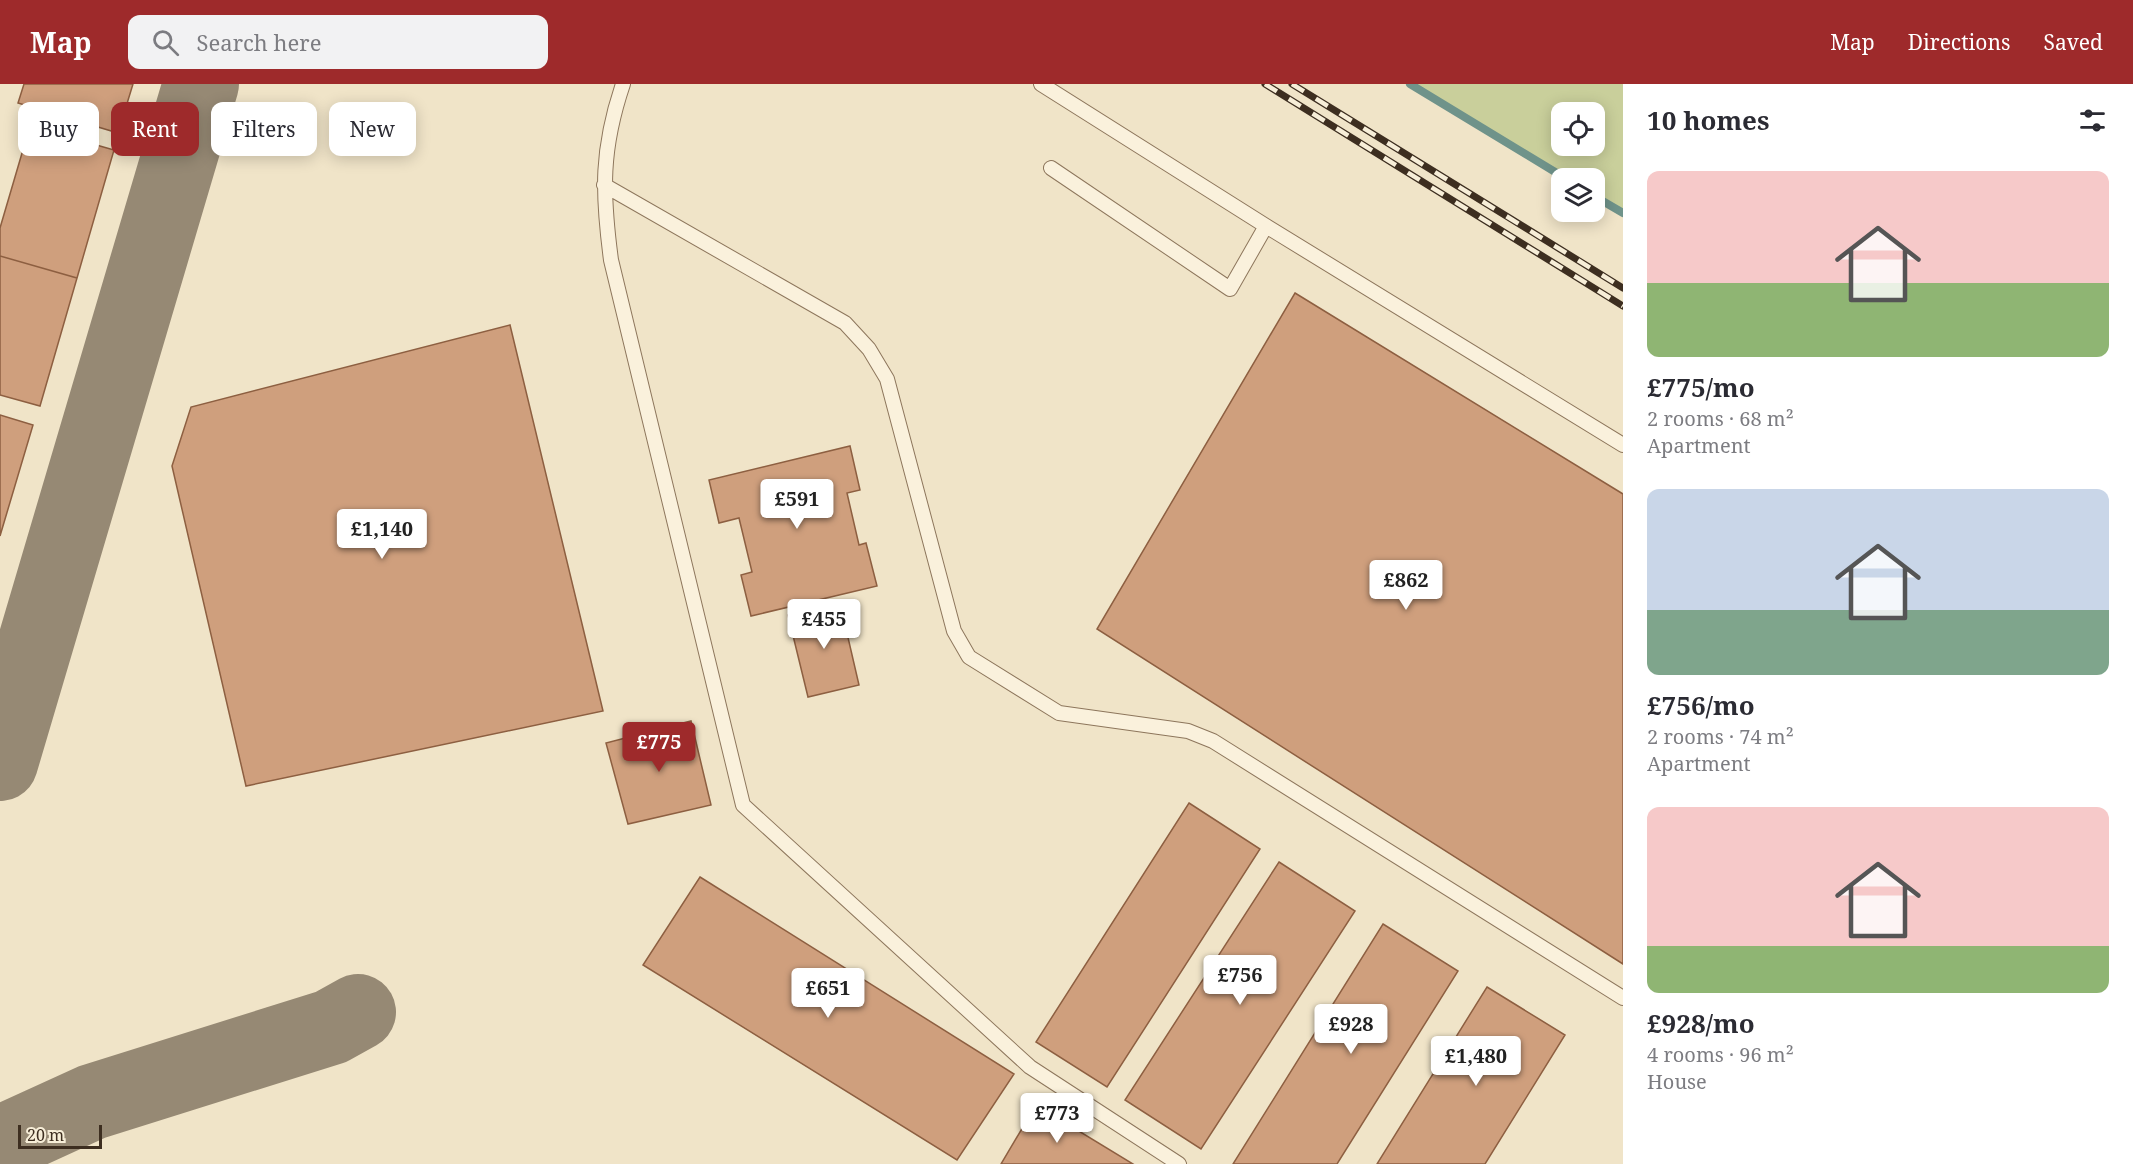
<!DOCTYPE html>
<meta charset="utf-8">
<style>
body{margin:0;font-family:"Noto Serif",serif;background:#f2f2f3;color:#2b2b33;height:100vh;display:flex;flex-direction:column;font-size:22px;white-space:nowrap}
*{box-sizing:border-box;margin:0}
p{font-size:20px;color:#7c7c81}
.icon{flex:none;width:33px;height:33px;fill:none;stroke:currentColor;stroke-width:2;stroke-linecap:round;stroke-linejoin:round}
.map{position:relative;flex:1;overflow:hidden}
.sheet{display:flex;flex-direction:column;background:#fff;width:510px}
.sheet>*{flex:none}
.hud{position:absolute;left:18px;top:18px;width:570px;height:54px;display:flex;gap:12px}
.tools{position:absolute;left:1551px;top:18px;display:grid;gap:12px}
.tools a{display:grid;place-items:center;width:54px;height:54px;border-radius:12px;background:#fff;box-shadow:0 3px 15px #0003;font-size:30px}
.scale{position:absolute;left:18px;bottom:15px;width:84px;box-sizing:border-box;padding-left:6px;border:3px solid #3d2e20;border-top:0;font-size:16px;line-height:21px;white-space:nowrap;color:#3d2e20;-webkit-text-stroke:4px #f7eed8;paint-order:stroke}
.price{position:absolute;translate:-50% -51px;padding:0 14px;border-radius:6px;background:#fff;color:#222;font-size:20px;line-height:39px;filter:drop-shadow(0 2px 3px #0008)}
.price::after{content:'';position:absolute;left:50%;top:36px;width:18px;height:14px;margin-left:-9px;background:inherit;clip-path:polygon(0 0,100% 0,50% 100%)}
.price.selected{background:#9e2a2b;color:#fff}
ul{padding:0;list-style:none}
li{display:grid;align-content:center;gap:12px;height:318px;padding:0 24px}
li span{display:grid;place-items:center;height:186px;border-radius:12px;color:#555}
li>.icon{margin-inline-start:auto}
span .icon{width:108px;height:108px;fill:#fffc;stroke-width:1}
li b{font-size:26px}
h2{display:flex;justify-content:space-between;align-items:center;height:72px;padding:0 24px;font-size:26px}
.pill{padding:0 21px;border-radius:12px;background:#fff;box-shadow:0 3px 15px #0003;font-size:21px;line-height:54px}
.pill.selected{background:#9e2a2b;color:#fff}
header{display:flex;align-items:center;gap:36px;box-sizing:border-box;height:84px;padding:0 30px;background:#9e2a2b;color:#fff}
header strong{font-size:28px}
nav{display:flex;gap:33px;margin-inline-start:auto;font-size:21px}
.search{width:420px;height:54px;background:#f2f2f3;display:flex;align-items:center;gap:15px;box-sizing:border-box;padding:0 21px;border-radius:12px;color:#7c7c81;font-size:22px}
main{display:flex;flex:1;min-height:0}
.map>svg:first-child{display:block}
.green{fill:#c9cf9b;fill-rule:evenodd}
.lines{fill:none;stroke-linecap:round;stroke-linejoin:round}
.stream{stroke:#6f938a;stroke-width:8}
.taxiway{stroke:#968974;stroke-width:76}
.building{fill:#cf9f7d;stroke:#8d5f41;stroke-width:1.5}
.lane-casing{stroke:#8d765c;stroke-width:16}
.lane{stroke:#faf1dc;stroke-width:14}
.rail-casing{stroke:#3d2e20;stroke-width:7}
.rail{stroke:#f7eed8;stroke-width:4.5;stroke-dasharray:14;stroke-linecap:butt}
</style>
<header>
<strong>Map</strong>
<div class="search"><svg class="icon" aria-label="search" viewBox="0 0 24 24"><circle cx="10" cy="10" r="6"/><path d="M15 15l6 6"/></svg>Search here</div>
<nav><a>Map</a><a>Directions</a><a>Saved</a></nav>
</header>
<main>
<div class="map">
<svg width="1623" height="1080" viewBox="0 0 1623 1080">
<rect width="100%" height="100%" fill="#f0e4c8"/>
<path class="green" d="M1410,0h213v129l-28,-17 -1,-18h-29zM1562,28h32v34h-32z"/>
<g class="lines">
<path class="stream" d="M1410,0l155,94
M1594,112l29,17"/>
<path class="taxiway" d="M0,679l201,-679
M0,1060l92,-42 239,-75 27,-15"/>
</g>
<path class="building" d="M24,0h109l-15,49 -100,-30z
M30,42l84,24 -37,128 -77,-22v-28z
M0,172l77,22 -37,128 -40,-11z
M1295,209l328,201v470l-526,-335z
M510,241l93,386 -357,75 -74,-320 19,-59z
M0,331l33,10 -33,111z
M850,362l10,44 -13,3 12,52 7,-2 11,43 -126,30 -10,-41 11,-3 -13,-54 -20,5 -10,-43z
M840,519l19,82 -51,12 -20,-82z
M691,637l20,84 -83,19 -22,-81z
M1189,719l71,46 -153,238 -71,-45z
M1279,778l76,49 -154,238 -76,-49z
M700,793l314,197 -57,86 -314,-195z
M1383,840l75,47 -121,193h-104z
M1487,903l78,48 -80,129h-108z
M1036,1021l97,59h-132z"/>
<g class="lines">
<g class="lane-casing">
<path id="lane" d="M623,0c-22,65 -21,108 -12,176l132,545 287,262 149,97
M1041,0l225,142 357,219
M1051,84l179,121 36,-63
M604,101l241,138 24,26 18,30 67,252 15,26 90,56 129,18 25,10 410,257"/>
</g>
<use href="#lane" class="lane"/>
<g class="rail-casing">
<path id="rail" d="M1265,0l358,222
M1292,0l331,204"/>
</g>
<use href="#rail" class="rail"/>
</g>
</svg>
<div class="tools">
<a><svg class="icon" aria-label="locate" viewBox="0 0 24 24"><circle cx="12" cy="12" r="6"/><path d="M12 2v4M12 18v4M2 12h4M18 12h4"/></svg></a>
<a><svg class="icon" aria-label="layers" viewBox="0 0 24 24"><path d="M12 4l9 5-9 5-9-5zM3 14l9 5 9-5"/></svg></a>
</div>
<div class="scale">20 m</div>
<b class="price" style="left:797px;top:446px">£591</b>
<b class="price" style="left:382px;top:476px">£1,140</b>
<b class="price" style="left:1406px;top:527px">£862</b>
<b class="price" style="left:824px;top:566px">£455</b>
<b class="price selected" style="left:659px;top:689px">£775</b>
<b class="price" style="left:1240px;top:922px">£756</b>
<b class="price" style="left:828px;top:935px">£651</b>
<b class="price" style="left:1351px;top:971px">£928</b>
<b class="price" style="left:1476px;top:1003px">£1,480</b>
<b class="price" style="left:1057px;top:1060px">£773</b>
<div class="hud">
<a class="pill">Buy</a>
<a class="pill selected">Rent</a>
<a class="pill">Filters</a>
<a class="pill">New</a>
</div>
</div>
<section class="sheet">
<h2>10 homes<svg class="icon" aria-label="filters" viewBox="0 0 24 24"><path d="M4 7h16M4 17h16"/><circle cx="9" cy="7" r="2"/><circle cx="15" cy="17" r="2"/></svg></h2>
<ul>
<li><span style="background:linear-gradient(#f6c9c9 60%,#8fb573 0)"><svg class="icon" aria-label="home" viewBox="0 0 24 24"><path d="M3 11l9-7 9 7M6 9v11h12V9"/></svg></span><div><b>£775/mo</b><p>2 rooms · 68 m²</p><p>Apartment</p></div></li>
<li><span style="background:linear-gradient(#c9d6e8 65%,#7fa58c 0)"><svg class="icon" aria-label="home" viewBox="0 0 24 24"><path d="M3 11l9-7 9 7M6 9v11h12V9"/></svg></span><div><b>£756/mo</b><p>2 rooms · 74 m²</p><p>Apartment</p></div></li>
<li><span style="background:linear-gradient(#f6c9c9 75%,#8fb573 0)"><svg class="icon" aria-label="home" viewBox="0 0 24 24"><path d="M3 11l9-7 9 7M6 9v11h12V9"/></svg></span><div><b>£928/mo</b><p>4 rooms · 96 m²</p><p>House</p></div></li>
</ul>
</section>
</main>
